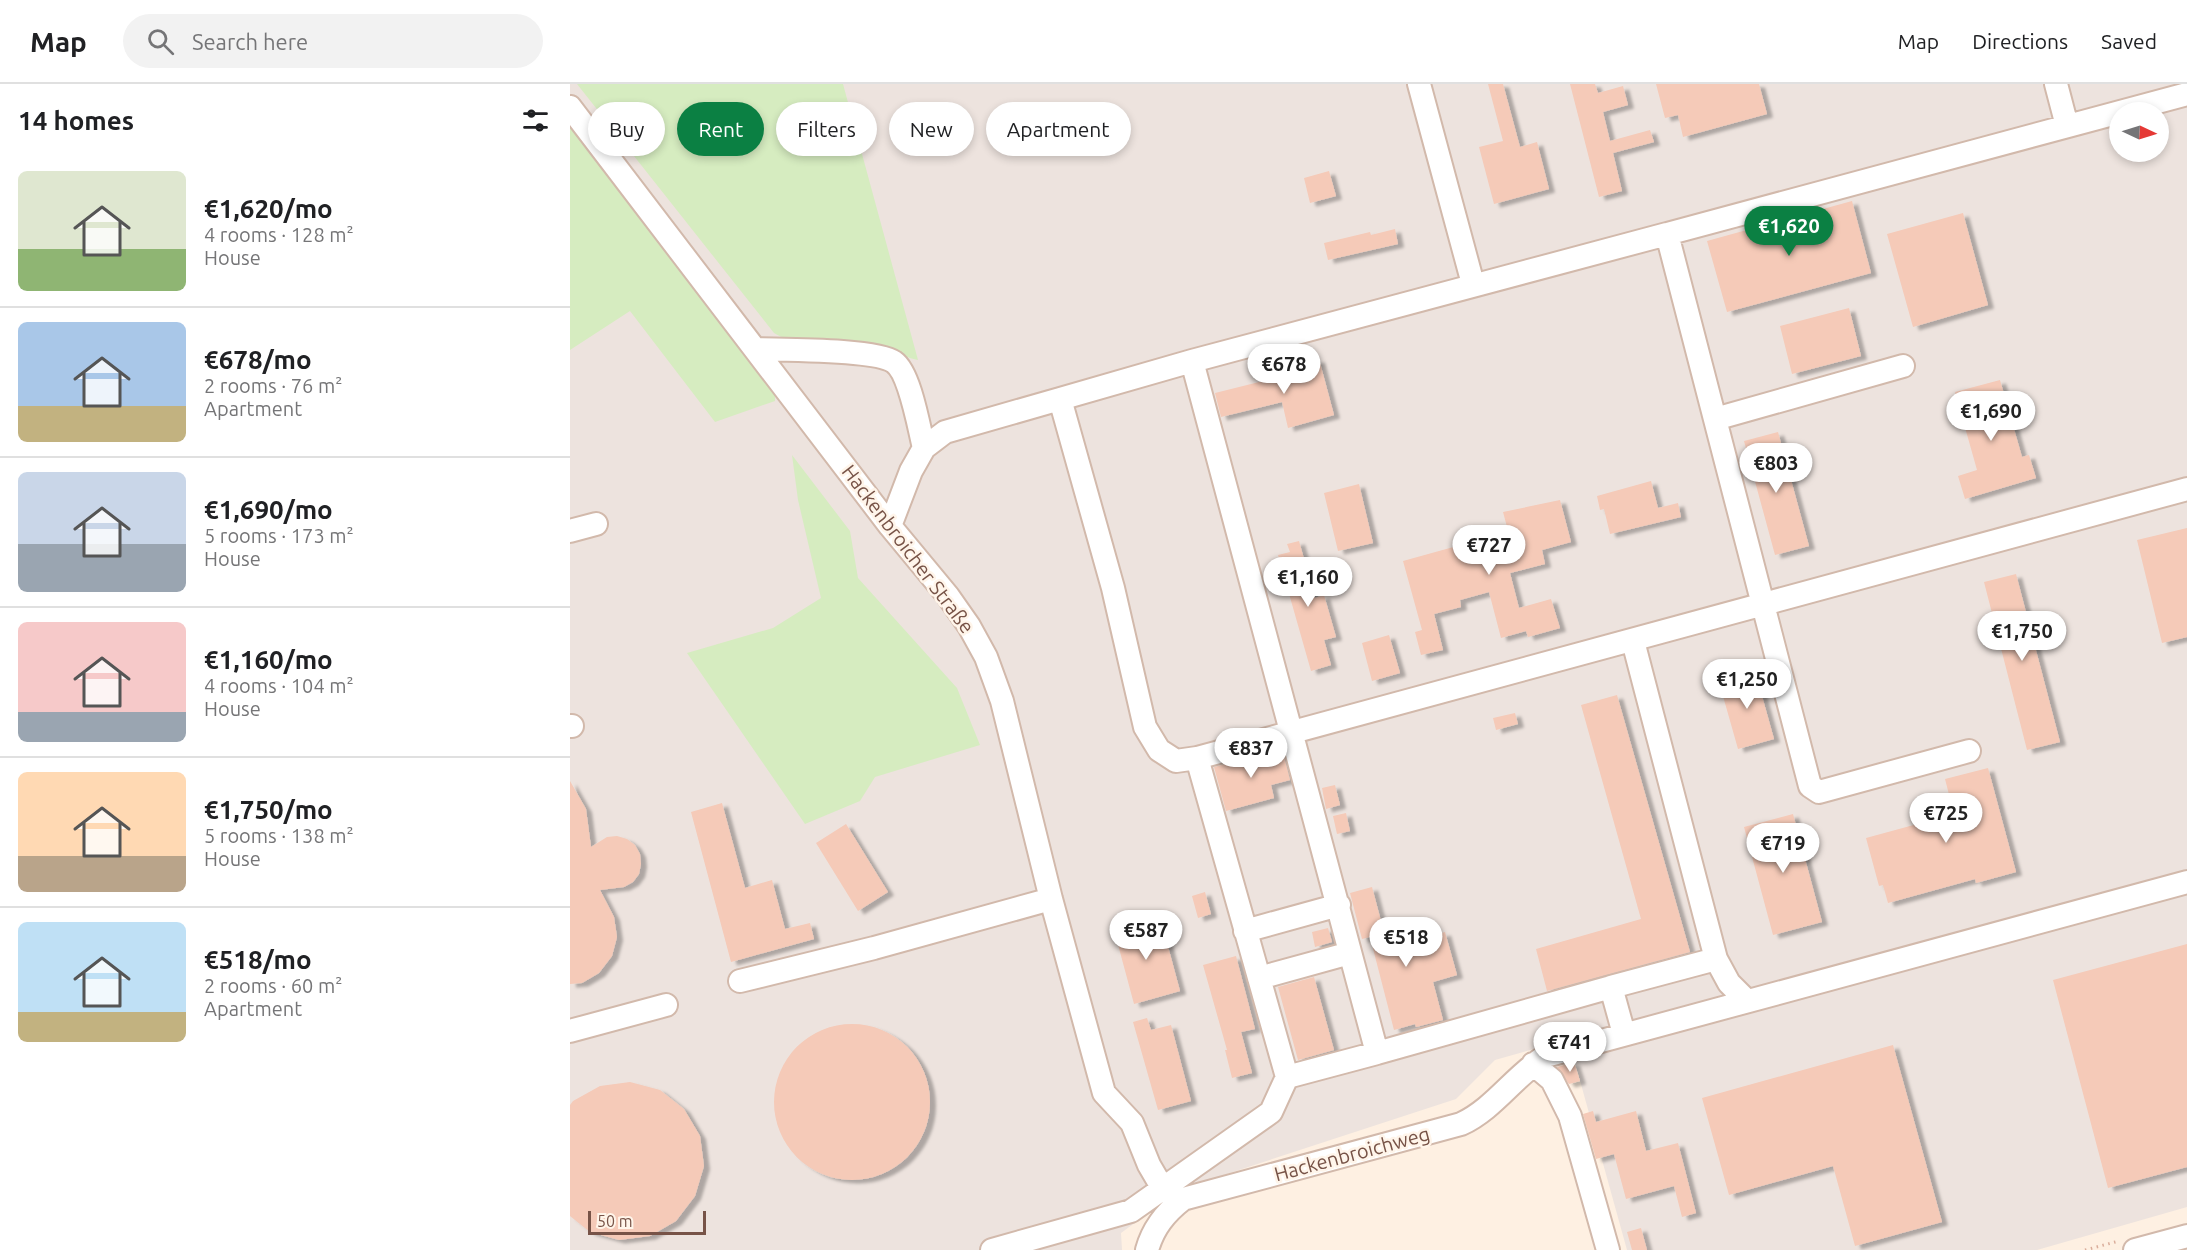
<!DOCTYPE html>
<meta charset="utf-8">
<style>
body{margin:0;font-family:Ubuntu,sans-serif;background:#f2f2f2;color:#202124;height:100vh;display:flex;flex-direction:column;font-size:22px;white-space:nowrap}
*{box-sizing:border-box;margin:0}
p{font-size:20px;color:#757577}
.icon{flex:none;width:33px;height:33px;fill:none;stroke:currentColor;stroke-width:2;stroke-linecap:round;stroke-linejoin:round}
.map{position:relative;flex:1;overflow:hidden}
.sheet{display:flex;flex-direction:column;background:#fff;width:570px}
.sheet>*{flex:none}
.hud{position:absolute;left:18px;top:18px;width:570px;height:54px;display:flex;gap:12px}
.needle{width:39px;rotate:94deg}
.tools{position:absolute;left:1539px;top:18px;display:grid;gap:12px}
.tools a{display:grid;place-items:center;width:60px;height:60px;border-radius:50%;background:#fff;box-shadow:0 3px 9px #0003;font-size:30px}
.scale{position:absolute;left:18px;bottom:15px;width:118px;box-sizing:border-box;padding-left:6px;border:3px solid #775347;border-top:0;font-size:16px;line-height:21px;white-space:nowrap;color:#775347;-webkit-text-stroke:4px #fff5ea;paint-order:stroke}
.price{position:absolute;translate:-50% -51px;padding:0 14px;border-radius:21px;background:#fff;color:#222;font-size:20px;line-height:39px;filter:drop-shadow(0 2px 3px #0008)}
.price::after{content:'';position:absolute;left:50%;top:36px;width:18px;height:14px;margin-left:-9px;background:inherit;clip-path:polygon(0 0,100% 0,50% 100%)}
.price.on{background:#0b8043;color:#fff}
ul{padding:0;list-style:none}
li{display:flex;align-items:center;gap:18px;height:150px;padding:0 18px}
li+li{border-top:2px solid #e0e0e0}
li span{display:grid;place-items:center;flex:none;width:168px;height:120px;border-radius:9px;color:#555}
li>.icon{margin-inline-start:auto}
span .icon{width:72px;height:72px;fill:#fffc;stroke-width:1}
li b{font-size:26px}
h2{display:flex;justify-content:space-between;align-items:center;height:72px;padding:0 18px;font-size:26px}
.tag{padding:0 21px;border-radius:27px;background:#fff;box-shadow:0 3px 9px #0003;font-size:21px;line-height:54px}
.tag.on{background:#0b8043;color:#fff}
header{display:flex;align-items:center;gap:36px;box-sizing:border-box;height:84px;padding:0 30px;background:#fff;border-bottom:2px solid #e0e0e0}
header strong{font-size:28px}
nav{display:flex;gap:33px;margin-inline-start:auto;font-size:21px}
.search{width:420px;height:54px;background:#f2f2f2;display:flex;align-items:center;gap:15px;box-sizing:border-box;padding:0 21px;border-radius:33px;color:#757577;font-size:22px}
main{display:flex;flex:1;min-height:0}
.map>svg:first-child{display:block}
.industrial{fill:#ede3de;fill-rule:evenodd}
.green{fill:#d6ecc0}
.building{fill:#f5cab8;filter:url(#shadow)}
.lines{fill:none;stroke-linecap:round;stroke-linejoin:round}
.minor-casing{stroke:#d2b9ab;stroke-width:26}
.path{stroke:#daad9b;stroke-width:3;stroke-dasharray:1.5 4.5;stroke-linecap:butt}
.minor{stroke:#fff;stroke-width:22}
.labels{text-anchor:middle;stroke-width:5;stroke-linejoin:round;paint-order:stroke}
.street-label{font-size:20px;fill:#775347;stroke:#fff5ea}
</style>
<header>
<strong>Map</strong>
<div class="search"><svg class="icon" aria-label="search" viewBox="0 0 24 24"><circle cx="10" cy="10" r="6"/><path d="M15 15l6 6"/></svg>Search here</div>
<nav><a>Map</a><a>Directions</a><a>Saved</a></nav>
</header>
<main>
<section class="sheet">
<h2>14 homes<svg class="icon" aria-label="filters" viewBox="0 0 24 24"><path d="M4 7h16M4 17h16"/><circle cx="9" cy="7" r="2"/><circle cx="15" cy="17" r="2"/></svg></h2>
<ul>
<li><span style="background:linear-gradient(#dfe7d0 65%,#8fb573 0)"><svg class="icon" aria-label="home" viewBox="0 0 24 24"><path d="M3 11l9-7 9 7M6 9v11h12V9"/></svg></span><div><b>€1,620/mo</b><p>4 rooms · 128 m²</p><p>House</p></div></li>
<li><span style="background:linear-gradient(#a9c7e8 70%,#c2b280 0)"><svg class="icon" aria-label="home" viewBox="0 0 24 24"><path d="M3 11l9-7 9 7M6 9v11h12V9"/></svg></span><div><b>€678/mo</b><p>2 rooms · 76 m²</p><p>Apartment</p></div></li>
<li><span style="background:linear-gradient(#c9d6e8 60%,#9aa5b1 0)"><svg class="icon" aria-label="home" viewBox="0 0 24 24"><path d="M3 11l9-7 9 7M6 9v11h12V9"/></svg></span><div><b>€1,690/mo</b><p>5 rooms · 173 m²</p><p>House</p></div></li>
<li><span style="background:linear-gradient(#f6c9c9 75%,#9aa5b1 0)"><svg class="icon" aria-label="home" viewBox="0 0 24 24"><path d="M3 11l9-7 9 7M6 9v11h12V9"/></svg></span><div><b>€1,160/mo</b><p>4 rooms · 104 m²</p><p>House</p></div></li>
<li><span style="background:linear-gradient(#ffd9b3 70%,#b9a48a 0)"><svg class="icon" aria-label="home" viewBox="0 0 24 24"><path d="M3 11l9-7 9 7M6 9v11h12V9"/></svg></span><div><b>€1,750/mo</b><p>5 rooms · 138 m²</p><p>House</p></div></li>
<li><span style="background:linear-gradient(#bfe0f5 75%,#c2b280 0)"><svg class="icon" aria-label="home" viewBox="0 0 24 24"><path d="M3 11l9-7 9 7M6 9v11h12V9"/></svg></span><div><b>€518/mo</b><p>2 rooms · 60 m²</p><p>Apartment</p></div></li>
</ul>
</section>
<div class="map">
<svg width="1617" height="1166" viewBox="0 0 1617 1166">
<defs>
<filter id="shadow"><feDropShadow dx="6" dy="3.5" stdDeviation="1.5" flood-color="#0004"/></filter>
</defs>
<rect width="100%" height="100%" fill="#fef0e2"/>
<path class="industrial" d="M0,0h1617v1123l-150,43h-410l-53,-191 -12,-7 -4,-14 -10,7 -53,15 -39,39 -275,90 -60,44 1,17h-552zM1550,28h38v40h-38z"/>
<path class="green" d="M7,0h266l75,276c-13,-2 -15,-7 -25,-11 -7,-2 -15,-4 -23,-5 -30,-6 -69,6 -96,-11z
M0,39l205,262v16l-60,21 -85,-111 -60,39z
M222,371l58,76 8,47 99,110 23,57 -105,32 -15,24 -55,23 -118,-171 86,-25 48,-30 -23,-98z"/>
<path class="building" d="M918,0h15l17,63 17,-5 12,47 -55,15 -15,-57 24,-6z
M1000,0h25l3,9 25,-7 5,19 -25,7 7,29 40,-11 4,12 -41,11 9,38 -23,6z
M1086,0h103l8,30 -84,23 -5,-22 -13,3z
M759,87l7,25 -26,7 -6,-25z
M1282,117l19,72 -144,39 -20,-71z
M1393,129l25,92 -75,22 -26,-93z
M825,145l3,15 -70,16 -4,-17 46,-11 1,3z
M1279,224l12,48 -69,18 -12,-48z
M749,275l15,56 -46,13 -6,-26 -61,15 -6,-24 60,-15 -2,-7z
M1430,296l22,77 7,-2 7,23 -71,21 -7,-23 19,-6 -22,-78z
M1208,348l31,114 -34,9 -31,-114z
M1081,397l7,27 20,-5 3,14 -71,17 -6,-25 -4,1 -3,-14z
M789,400l14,59 -35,8 -14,-58z
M990,416l11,42 -29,8 3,14 -35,9 9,35 32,-9 9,29 -32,9 -2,-6 -25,7 -12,-46 -29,8 1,7 -27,7 9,36 -22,5 -6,-23 7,-2 -19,-69 54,-15 2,6 51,-14 -7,-26z
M1617,444v109l-25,6 -25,-103z
M729,457l16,57 9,-3 12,42 -12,3 7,25 -20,6 -33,-116 12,-3 -3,-8z
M1446,490l44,168 -33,8 -43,-168z
M819,551l11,38 -28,8 -10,-38z
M1185,587l19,68 -36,10 -19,-67z
M1047,611l73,257 -143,39 -11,-42 105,-30 -60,-214z
M945,629l3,11 -22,6 -3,-12z
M712,665l8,31 -19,5 3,13 -48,13 -12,-44z
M1418,684l28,104 -40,11 -1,-4 -87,24 -5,-18 -4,1 -13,-48 88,-24 -9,-35z
M0,697l16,28 5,38 16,-10 10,-1 10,3 8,6 5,9 1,10 -2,10 -6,8 -9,5 -24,3 14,27 3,20 -5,19 -13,17 -17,10 -12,1z
M765,701l5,20 -14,4 -4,-21z
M152,719l23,85 27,-8 13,49 25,-6 4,16 -83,23 -40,-150z
M776,729l4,18 -13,3 -4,-18z
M1223,730l29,108 -49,13 -29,-108z
M276,740l42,68 -30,19 -42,-68z
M802,803l18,68 33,-9 -2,-7 24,-7 12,43 -24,7 10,38 -27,7 -1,-3 -21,6 -24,-93 -8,2 -12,-46z
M635,808l6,22 -13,4 -6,-22z
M580,832l6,26 10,-3 14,52 -46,13 -21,-78z
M758,844l4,14 -17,5 -3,-15z
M1617,860v223l-79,21 -55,-208z
M666,872l19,73 -14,3 11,41 -20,5 -7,-28h2l-24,-85z
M744,893l20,73 -36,10 -20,-73z
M577,934l4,12 20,-5 20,76 -33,9 -25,-88z
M204 1018a78 78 0 1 1 156 0a78 78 0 1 1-156 0Z
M1323,961l49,177 -87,24 -22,-80 -104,29 -27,-97z
M1004,978l6,19 -11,3 -12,-17z
M60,998l30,8 24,19 16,27 4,30 -9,30 -19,25 -26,15 -31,4 -29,-8 -20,-16v-111l3,-4 27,-15z
M1023,1027l3,11 40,-11 10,40 32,-8 18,70 -14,4 -8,-31 -48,13 -12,-45 -18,5 -13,-45z
M1071,1144l6,22h-15l-5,-18z"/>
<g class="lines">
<g class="minor-casing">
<path id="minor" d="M849,0l54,200
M1486,0l11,42
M0,23l320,419 58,70 21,30 17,31 16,44 49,198 53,194 28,30 17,42 14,24
M1097,150l-475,127 -132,38 53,189 32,139 14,23 17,11 21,-3 990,-269
M186,265c27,1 120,0 138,13 16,11 25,66 30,86
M622,277l185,692 234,-66 13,47
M1145,335l188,-53
M320,442l21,-55 13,-23 21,-16 115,-33
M0,447l26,-7
M1063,557l83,318 13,24 18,18
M0,642h2
M1399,667l-150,41 -9,-6 -143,-552 520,-140
M675,847l94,-26
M689,894l91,-25
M170,897l134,-33 177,-49
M1041,903l105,-28
M0,947l96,-26
M963,980l19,16 18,36 38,134
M717,993l90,-24
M422,1166l139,-39 140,-99 16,-35 -90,-319
M577,1166c6,-22 18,-37 36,-51l278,-75c33,-15 54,-49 85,-68l641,-174
M1565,1166l52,-14"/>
</g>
<path class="path" d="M1515,1166l34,-9"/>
<use href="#minor" class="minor"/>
</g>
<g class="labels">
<g class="street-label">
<text transform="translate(338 465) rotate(53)" y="7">Hackenbroicher Straße</text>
<text transform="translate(782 1070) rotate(-15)" y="7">Hackenbroichweg</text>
</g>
</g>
</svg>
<div class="tools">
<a><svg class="needle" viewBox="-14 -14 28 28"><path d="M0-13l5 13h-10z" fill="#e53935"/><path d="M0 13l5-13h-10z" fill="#757577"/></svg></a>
</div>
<div class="scale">50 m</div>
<b class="price on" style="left:1219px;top:173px">€1,620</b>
<b class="price" style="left:714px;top:311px">€678</b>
<b class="price" style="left:1421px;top:358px">€1,690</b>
<b class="price" style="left:1206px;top:410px">€803</b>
<b class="price" style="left:919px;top:492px">€727</b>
<b class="price" style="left:738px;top:524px">€1,160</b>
<b class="price" style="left:1452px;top:578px">€1,750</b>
<b class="price" style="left:1177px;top:626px">€1,250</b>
<b class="price" style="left:681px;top:695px">€837</b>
<b class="price" style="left:1376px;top:760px">€725</b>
<b class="price" style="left:1213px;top:790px">€719</b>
<b class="price" style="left:576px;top:877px">€587</b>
<b class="price" style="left:836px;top:884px">€518</b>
<b class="price" style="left:1000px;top:989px">€741</b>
<div class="hud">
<a class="tag">Buy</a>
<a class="tag on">Rent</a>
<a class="tag">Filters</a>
<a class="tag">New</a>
<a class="tag">Apartment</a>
</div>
</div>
</main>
